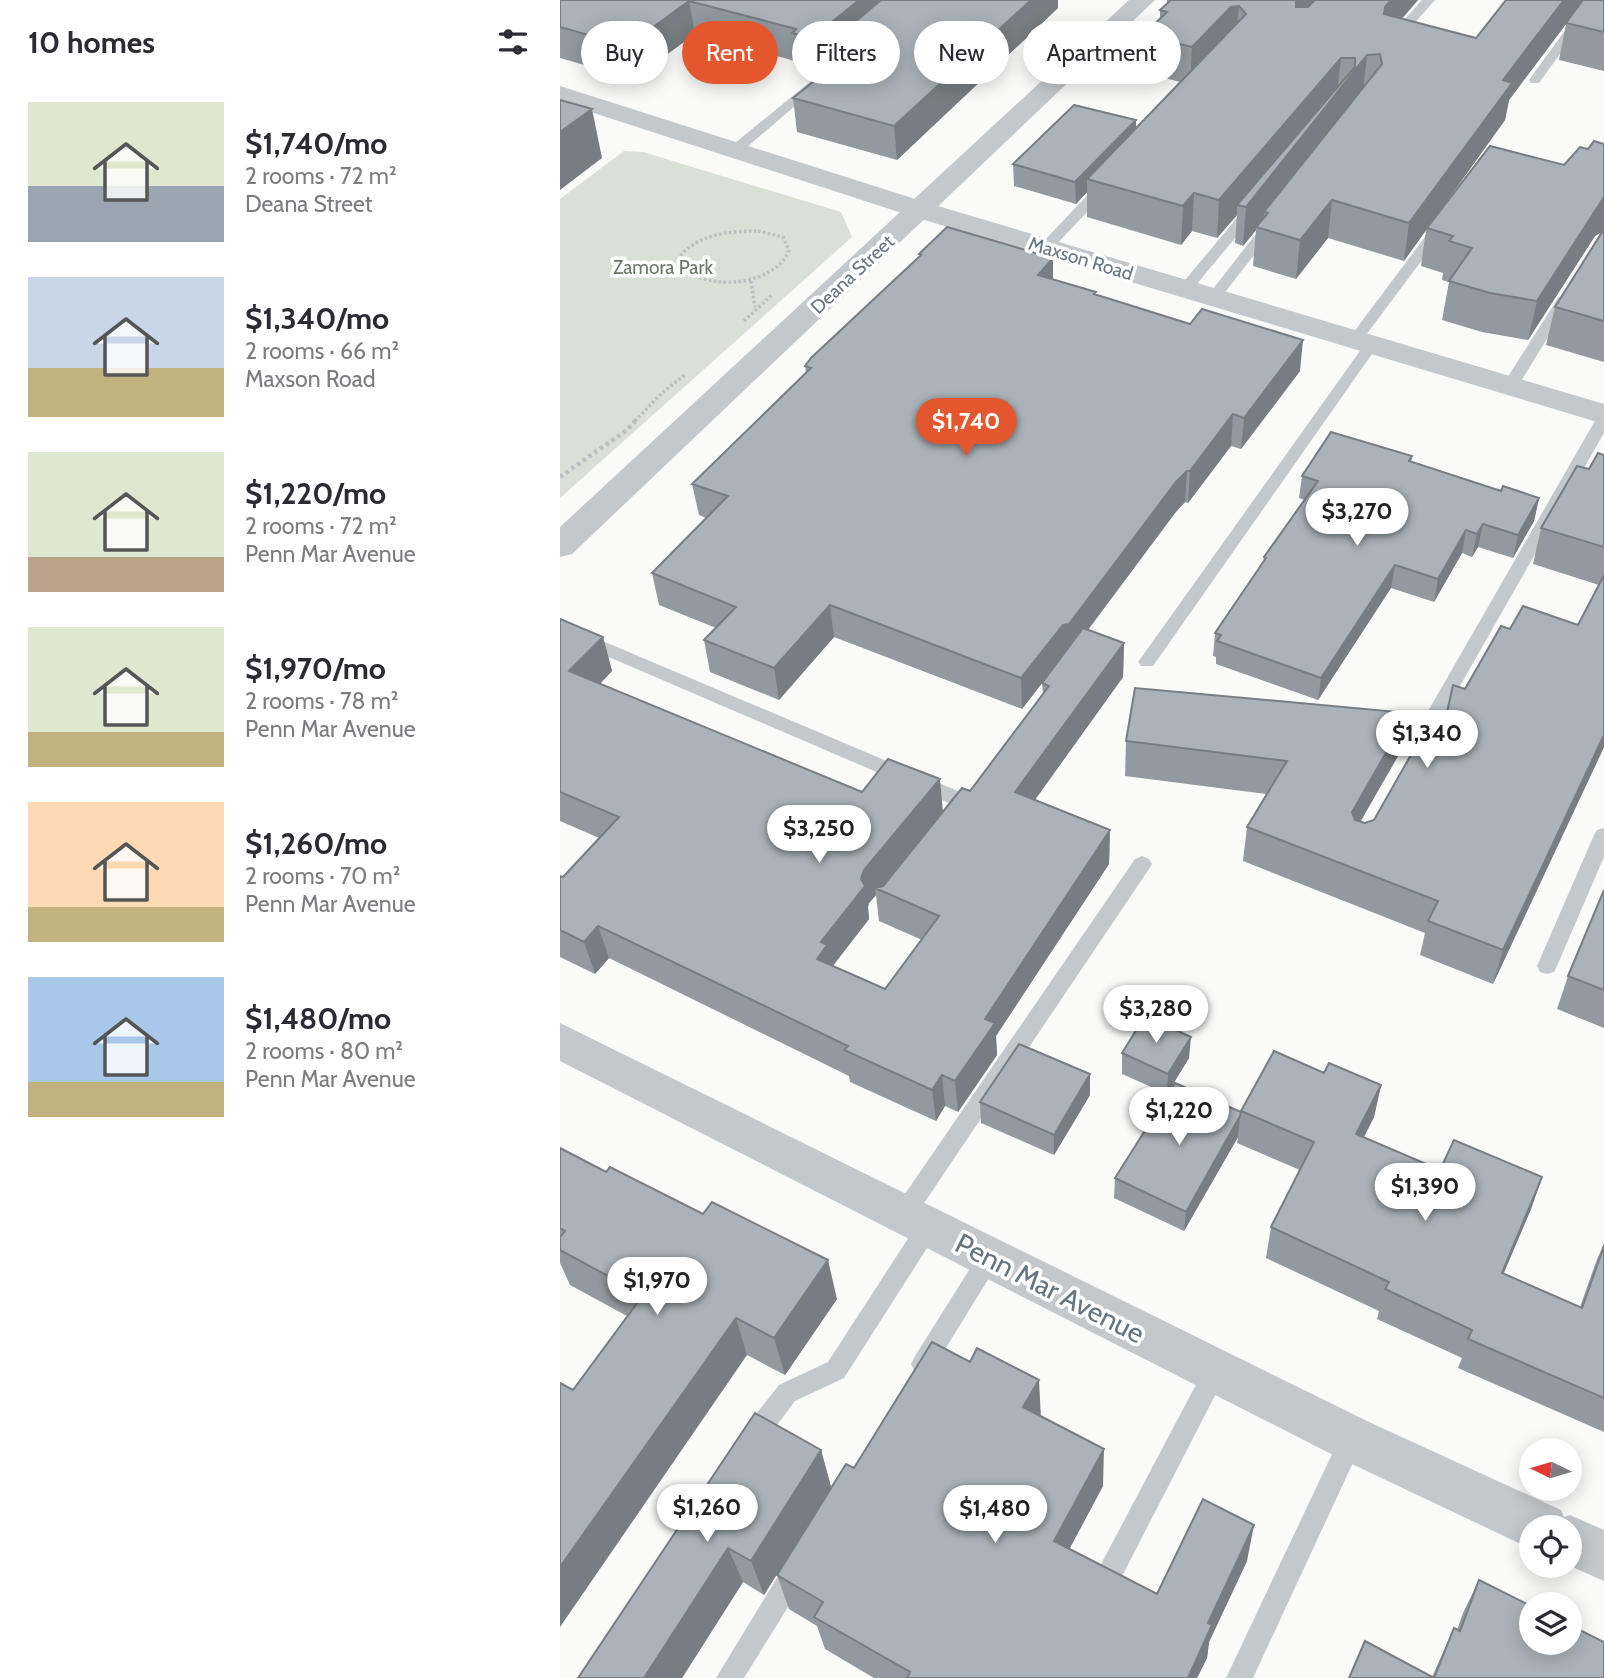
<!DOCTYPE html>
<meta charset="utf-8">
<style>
body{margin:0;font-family:Cabin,sans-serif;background:#f7f7f7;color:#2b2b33;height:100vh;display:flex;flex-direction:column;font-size:26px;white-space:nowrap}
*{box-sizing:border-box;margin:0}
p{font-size:23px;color:#7c7c81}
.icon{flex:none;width:38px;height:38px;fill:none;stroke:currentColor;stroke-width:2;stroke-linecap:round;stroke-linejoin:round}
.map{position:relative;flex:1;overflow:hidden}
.sheet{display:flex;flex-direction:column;background:#fff;width:560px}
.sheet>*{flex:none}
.guide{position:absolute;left:21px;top:21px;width:665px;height:63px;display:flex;gap:14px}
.needle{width:46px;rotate:275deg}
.controls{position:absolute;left:959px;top:1438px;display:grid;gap:14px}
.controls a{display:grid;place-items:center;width:63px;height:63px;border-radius:50%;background:#fff;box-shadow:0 4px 18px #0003;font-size:35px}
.price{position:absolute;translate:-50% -60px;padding:0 16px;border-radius:24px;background:#fff;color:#222;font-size:23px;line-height:46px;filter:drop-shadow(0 2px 4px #0008)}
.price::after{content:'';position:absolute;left:50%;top:42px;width:21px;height:16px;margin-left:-10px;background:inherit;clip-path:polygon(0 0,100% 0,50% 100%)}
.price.current{background:#e4572e;color:#fff}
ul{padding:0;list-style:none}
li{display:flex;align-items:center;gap:21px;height:175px;padding:0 28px}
li span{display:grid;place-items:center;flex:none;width:196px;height:140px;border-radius:0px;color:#555}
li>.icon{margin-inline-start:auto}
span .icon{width:84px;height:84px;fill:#fffc;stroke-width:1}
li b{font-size:30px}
h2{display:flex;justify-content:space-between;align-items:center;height:84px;padding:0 28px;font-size:30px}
.pill{padding:0 24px;border-radius:32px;background:#fff;box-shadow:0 4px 18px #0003;font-size:24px;line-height:63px}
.pill.current{background:#e4572e;color:#fff}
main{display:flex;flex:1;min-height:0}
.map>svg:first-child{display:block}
.green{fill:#dadfd7}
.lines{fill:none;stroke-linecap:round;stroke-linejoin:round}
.path-far1{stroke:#bbbfc2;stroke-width:3.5;stroke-dasharray:2.5 2.5;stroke-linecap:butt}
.path{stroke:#bbbfc2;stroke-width:4.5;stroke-dasharray:3.5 3.5;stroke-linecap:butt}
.service{fill:#c3c8cc;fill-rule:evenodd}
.minor{fill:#c3c8cc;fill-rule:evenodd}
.tertiary{fill:#c3c8cc;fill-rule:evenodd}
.wall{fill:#929a9f;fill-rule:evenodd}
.shaded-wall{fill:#777d82}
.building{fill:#aab3b9;stroke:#777d82;stroke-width:2}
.labels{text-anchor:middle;stroke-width:7;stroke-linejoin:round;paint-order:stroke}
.far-street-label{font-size:19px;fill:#657683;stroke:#fff}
.far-park-label{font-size:19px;fill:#687a64;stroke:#fff}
.near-street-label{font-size:28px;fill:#657683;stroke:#fff}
</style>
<main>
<section class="sheet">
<h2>10 homes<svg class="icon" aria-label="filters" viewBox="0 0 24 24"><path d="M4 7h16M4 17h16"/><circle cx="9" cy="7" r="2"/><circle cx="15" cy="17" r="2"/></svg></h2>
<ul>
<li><span style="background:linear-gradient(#dfe7d0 60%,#9aa5b1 0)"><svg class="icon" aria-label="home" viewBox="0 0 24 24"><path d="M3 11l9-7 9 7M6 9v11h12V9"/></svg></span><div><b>$1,740/mo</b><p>2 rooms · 72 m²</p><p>Deana Street</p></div></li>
<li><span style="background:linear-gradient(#c9d6e8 65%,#c2b280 0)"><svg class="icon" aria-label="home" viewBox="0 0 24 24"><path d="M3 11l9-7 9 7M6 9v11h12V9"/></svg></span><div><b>$1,340/mo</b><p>2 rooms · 66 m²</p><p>Maxson Road</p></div></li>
<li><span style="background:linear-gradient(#dfe7d0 75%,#b9a48a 0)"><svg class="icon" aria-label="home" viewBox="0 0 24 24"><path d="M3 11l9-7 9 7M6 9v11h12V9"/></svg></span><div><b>$1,220/mo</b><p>2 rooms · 72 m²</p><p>Penn Mar Avenue</p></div></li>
<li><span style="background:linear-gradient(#dfe7d0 75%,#c2b280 0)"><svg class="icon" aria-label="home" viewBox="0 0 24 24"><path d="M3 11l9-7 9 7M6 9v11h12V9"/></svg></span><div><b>$1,970/mo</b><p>2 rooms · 78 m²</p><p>Penn Mar Avenue</p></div></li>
<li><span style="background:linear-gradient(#ffd9b3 75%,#c2b280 0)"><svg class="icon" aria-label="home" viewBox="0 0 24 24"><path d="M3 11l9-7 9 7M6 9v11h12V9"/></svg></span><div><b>$1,260/mo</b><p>2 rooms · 70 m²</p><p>Penn Mar Avenue</p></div></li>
<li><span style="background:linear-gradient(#a9c7e8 75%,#c2b280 0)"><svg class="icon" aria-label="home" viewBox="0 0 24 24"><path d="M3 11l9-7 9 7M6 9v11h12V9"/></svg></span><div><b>$1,480/mo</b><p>2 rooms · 80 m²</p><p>Penn Mar Avenue</p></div></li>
</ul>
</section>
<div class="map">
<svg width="1044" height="1678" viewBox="0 0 1044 1678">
<rect width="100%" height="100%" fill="#fafaf8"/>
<path class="green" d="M64,151l19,1 198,60 11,25 -292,261v-299z"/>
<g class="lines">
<path class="path-far1" d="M198,231l25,6 6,13c-13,38 -94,44 -111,9 18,-25 51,-28 80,-28z
M191,281l4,26
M184,321l29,-27
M75,421l27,-28 24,-19"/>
<path class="path" d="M0,477l67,-47 10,-11"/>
<path class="service" d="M862,0h13l-39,44h-8v-6z
M1027,0h12l-60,83h-8l-2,-3z
M251,81l5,1v6l-76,65h-10v-6z
M545,181l5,1v6l-59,62h-10v-6l59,-62z
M692,205l5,1v6l-67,80h-10l-2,-3 2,-3 67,-80z
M711,220l7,4 -2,3 -57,73h-10l-2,-3 2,-3 57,-73z
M879,224l7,4 -86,115h-10l-2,-3 2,-3 84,-112z
M1005,294l7,4 -54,88 -3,3h-10l-3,-3 56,-88z
M812,340l7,4 -226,322h-12l-3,-4 3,-4 226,-317z
M1044,414v19l-176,309h-12l-3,-5 3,-5 180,-313z
M0,623l412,174 2,5 -2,5h-14l-398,-171z
M1044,828v29l-47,109 -3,6 -7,2 -7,-2 -3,-6 57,-131 3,-5z
M582,856l7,3 3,5 -3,5 -237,352 -8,3 -8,-3 -3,-7 3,-7 239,-348z
M368,1217l8,3 3,7 -3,7 -92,144 -49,23 -36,48 -9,4 -9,-4 -3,-8 3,-8 38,-48 49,-23 92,-142z
M429,1248l8,3 3,7 -3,7 -66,107 -8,3 -8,-3 -4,-8 4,-8 66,-105z
M656,1359l8,3 4,8 -4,8 -107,208 -9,4 -9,-4 -4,-9 4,-9 109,-206z
M792,1427l9,4 3,8 -111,239h-27l117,-247z
M235,1559l9,4 4,9 -4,9 -60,97h-28l70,-115z"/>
<path class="minor" d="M569,0h26l-583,554 -12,3v-30z
M0,1023l809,399 192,88 3,7 6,-2 34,15v51l-34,-15v-38h-39v20l-6,-2 -190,-90 -775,-395z"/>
<path class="tertiary" d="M0,86l371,118 673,200v20l-693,-208 -351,-114z"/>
</g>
<path class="wall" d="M0,0h498v8l-161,152 -100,-28 -4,-34 40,-32 -1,-8 -16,13 -20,-5 -1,-5 -100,-27 -62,45 -73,-21z
M607,0h251l-16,19 74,19 128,-38v71l-45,-11 7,-36 -57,76 -4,20 -61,85 120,-40 24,-16 16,-5v218l-58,-17 9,-38 48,-76 -8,5 -67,104 -46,-8 -40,-12 7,-38 -7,-2 1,-7 -22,-7 5,-36 -22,31 -76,-23 -32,41 -43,-13 3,-36 -13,16 -8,-3 2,-28 -20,23 -25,-7 -11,14 -94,-28v-25l-11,12 -62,-18 -1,-22 123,-36 44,-46 -38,-10 1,-37 17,-16v-9l7,-7z
M359,254l134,25 247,92 -59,78 -10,-3 -43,57 -3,-1 -10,11 -87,117 36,13 -1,34 -88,123 75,30 -1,34 -113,172 1,19 -39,57 -13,-6 -9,15 -86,-39 -1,-6 -240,-118 -14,16 -35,-17v-81l3,1 36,-39 -39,-17v-202l43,18 9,34 -12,13 262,108 81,19 27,-20 73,-97 -1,-11 -20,26 -188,-72 -55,63 -69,-28 -6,-32 12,-12 -57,-23 -7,-32 54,-55 -7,-3 -7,-31 114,-111 -1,-7 114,-109zM316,895l3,26 43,19 -37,49 -52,-23 36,-47 -1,-12 1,-4z
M1044,455v292l-111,237 -73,-29 5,-22 -182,-72 4,-34 19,-33 -141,-18 1,-35 276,8 -42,72 5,2 9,-3 91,-131 45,-60 68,-4 21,-40 -66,-21 8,-36 48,-59z
M852,456l-1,6 90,29 38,7 -5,23 -21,37 -35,-11 -6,10 -10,-4 -28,49 -43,-14 -73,112 -102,-36v-7l-3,-1 2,-23 48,-70 1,-6 41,-57 -6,-2 3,-22z
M1044,890v138l-47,-19 11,-33z
M562,1053l67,5 -22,36 -45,-20z
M764,1073l57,12 -7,32 -10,20 76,33 102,7 -11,32 -27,64 76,34 16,-45 8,-19v189l-146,-64 4,-10 -85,-39 2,-8 -113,-53 5,-31 29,-57 -63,-27 1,-6 -54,94 -70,-33 1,-20 126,-67z
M530,1095l-36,60 -73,-32 -1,-21z
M0,1148l277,151 -52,76 -38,-20 -174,35 54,-74 -57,-31 -10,-22z
M481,1416l62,70 -34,63 88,45 90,-33 -38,81 -2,16 -10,20h-323l-49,-29 -8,-23 -28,-17 -12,-34 77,-107z
M261,1450l10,37 -67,108 -21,-13 -61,96h-104z
M919,1580l125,98h-255l83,-1 22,-49 3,2 6,-17z"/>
<path class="shaded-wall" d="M299,0h42l-71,43 2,15 -16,13 -4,-33z
M471,0h27v8l-161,152 -3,-34z
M736,0h29l-32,34z
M831,0h27l-38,43 5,-36z
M1004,0h20l-75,100 -4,20 -101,141 5,-38 94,-143z
M129,1l6,33 -62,45 -6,-33z
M679,6l-3,37 -46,42 2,-38 39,-40z
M807,55l-4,37 -95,121 -4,-1v8l-8,7v3l-13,16 3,-39 -9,-2v10l-20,23 2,-38 122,-142 -4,35z
M32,109l10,49 -42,32v-58z
M576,120v22l-49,37v13l-11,12 -1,-22z
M634,193l-2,38 -11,14 2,-39z
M1044,197v34l-9,5 -67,104 9,-39z
M772,200l-4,38 -32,41 4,-39z
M493,258v32l-15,-15z
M743,340l-3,31 -59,78 3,-31z
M673,414l-2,32 -43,57 2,-32z
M627,471l-2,31 -10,11 -106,142 -6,1 -41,53 -1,-31 155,-196z
M979,498l-5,23 -21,37 5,-23z
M923,524l-5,23 -6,10 5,-23z
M906,530l-4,23 -28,49 4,-23z
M835,565l-4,23 -73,112 3,-22z
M270,605l4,32 -55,63 -5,-32z
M43,637l9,34 -33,34 -10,-34z
M564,643l-1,34 -107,149 -1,-34z
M849,713l-7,36 -56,98 6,-35z
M1044,735v12l-111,237 10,-34z
M380,779l3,34 -64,78 -4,-3 1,7 -7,8 -1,4 1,12 -38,49 -14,-9 4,-17 40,-63 3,-9z
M550,830l-1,34 -113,172 1,19 -39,57 -3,-31 30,-62z
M38,926l11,32 -14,16 -11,-32z
M631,1037l-2,21 -22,36 1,-20z
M530,1074v21l-36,60v-20z
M382,1075l3,31 -9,15 -4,-31z
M821,1085l-7,32 -25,49 7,-32z
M680,1116l-2,21 -54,94 2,-19z
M982,1177l-11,32 -40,93 11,-29z
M268,1260l9,39 -52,76 -11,-37z
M176,1318l11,37 -187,272v-60z
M479,1380l2,39 -18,-12z
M544,1449l-1,37 -48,90 -1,-35z
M261,1450l10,37 -67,108 -13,-34z
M694,1525l-7,36 -38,81 -2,16 -10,20h-9l20,-55z
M168,1548l15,34 -61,96h-38z"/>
<path class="building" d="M0,0h299l-47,38 -20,-5 4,-4 -107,-28 -62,45 -67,-19z
M321,0h150l-137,126 -101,-28 61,-49 -24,-6z
M611,0h125v7h12l7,-7h76l-6,7 -1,7 92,24 30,-38h58l-61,80 9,3 -103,140 -77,-23 -32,40 -44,-13 12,-14 -4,-1 118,-148 -2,-10 -13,1 -121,152 -9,-2 118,-138v-9h-14l-122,142 -25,-7 -11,13 -96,-27 159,-165 -7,-8 -8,1 -39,40 -49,-12 24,-23 -7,-2z
M1023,0h21v32l-38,-9z
M0,100l32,9 -32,23z
M514,105l62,15 -61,62 -62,-18z
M1034,141l10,3v53l-67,104 -47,-8 -41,-12 23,-33 -23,-7 4,-5 -26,-8 63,-82 74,19 16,-18 8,2z
M387,227l106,31 -15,17 58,17 -2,2 96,30 12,-15 101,31 -59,78 -11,-4 -43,57h-3l-11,11 -107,142 -6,1 -42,53 -191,-73 -56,63 -70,-28 32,-33 -84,-34 76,-77 -36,-12 119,-116 -6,-2 6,-8 110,-103 -2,-1z
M1044,229v92l-49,-14z
M771,432l81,24 -3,5 92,30 2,-5 36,12 -21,37 -35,-11 -6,10 -11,-4 -28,49 -43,-14 -74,113 -104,-37 4,-6 -6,-2 51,-75 -2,-1 54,-76 -16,-5z
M1038,453l6,2v92l-63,-19 36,-62 12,3z
M1044,575v160l-101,215 -75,-29 10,-20 -191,-74 40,-66 -161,-20 9,-53 274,25 -57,99 3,8 10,3 9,-3 59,-104 13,1 7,-32 12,4 36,-63 9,3 13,-23 55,19z
M0,619l43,18 -34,34 293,121 26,-33 52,20 -76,91 -3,9 4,7 -44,56 6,3 -10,14 68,30 54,-73 -64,-28 8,-2 79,-98 8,3 79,-105 -7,-3 41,-55 41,15 -109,149 95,38 -125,189 10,4 -40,58 -13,-6 -10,15 -88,-40 4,-4 -250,-120 -14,16 -24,-12v-54l3,1 56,-60 -59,-25z
M1044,890v100l-36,-14z
M585,1016l46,21 -23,37 -46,-21z
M459,1044l71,30 -36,61 -74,-33z
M714,1051l50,22 5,-10 52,22 -25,49 84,36 14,-30 88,37 -40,96 80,35 22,-62v152l-136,-59 4,-9 -87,-41 4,-7 -118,-55 43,-85 -73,-31z
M615,1083l66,29 -1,4 -54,96 -71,-34z
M0,1148l46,24 4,-5 93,47 9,-12 116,58 -54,78 -38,-20 -176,249v-184l13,7 70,-95 -83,-45v-13l5,-6 -5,-3z
M372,1342l38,20 7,-14 62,32 -16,27 81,42 -50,92 103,53 46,-95 51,26 -46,98 4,2 -24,53h-281l3,-6 -96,-55 9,-15 -46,-27 69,-111 8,4z
M195,1413l66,37 -70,111 -23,-13 -84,130h-66z
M919,1580l52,26v37h39v-18l34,17v36h-255l16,-37 69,37 20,-50 6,3z"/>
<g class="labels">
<g class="far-street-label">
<text transform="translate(521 258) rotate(17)" y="7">Maxson Road</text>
<text transform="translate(292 274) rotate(-43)" y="7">Deana Street</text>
</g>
<g class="far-park-label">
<text x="103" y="274">Zamora Park</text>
</g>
<g class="near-street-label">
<text transform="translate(490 1288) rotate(27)" y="10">Penn Mar Avenue</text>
</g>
</g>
</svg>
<div class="controls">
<a><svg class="needle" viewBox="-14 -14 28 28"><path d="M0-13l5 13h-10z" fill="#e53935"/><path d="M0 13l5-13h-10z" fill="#7c7c81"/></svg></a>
<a><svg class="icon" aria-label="locate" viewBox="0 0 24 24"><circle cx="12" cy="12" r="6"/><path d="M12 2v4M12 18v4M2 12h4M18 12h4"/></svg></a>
<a><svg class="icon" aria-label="layers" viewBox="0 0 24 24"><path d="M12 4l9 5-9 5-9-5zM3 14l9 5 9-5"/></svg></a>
</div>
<b class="price current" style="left:406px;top:458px">$1,740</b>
<b class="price" style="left:797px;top:548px">$3,270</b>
<b class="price" style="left:867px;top:770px">$1,340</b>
<b class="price" style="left:259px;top:865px">$3,250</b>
<b class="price" style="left:596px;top:1045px">$3,280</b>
<b class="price" style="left:619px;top:1147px">$1,220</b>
<b class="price" style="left:865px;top:1223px">$1,390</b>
<b class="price" style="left:97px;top:1317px">$1,970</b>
<b class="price" style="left:147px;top:1544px">$1,260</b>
<b class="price" style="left:435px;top:1545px">$1,480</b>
<div class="guide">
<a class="pill">Buy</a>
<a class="pill current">Rent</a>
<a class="pill">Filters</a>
<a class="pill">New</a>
<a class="pill">Apartment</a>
</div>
</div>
</main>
